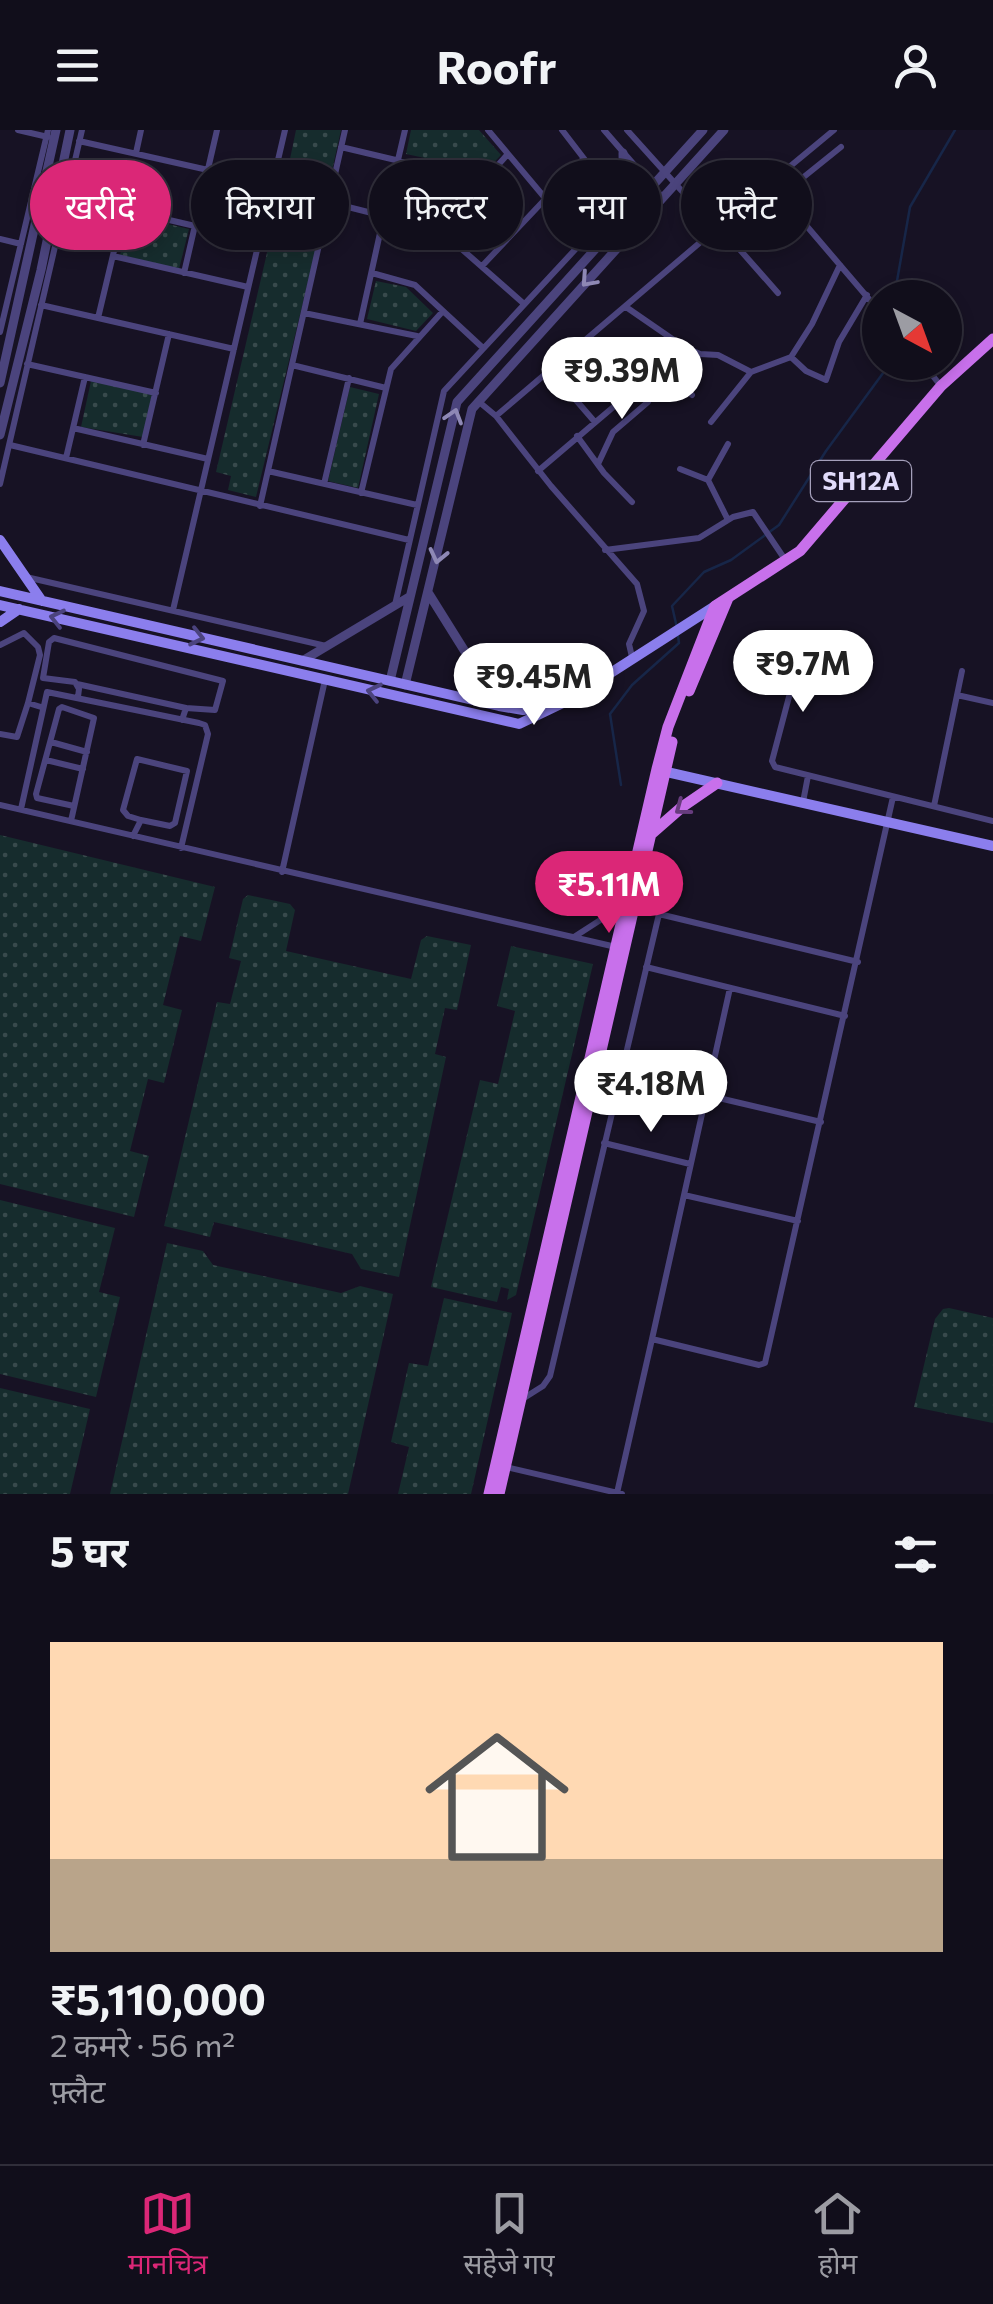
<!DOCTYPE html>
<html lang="hi">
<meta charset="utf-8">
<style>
body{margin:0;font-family:Commissioner,"Noto Sans Devanagari",sans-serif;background:#1e1c28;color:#f1f3f6;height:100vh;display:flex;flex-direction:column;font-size:38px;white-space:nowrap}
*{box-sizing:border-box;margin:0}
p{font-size:32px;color:#9c9ca3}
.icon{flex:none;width:55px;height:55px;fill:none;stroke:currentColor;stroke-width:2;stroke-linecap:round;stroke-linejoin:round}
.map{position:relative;height:1364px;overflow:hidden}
.side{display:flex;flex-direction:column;background:#110e1b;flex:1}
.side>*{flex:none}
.hud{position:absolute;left:30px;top:30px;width:935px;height:90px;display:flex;gap:20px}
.needle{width:65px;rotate:139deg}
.controls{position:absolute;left:862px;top:150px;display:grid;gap:20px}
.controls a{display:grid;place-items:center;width:100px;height:100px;border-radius:50%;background:#110e1b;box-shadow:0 5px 15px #0003,0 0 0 2px #302e3a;font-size:50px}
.price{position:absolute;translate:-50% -85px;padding:0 22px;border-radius:35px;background:#fff;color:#222;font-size:32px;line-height:65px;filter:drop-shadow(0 2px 5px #0008)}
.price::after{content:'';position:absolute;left:50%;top:60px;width:30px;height:22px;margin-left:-15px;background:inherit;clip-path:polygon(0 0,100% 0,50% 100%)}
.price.active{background:#db2777;color:#fff}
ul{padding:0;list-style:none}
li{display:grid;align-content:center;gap:20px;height:530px;padding:0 50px}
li+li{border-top:2px solid #302e3a}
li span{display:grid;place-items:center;height:310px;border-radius:0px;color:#555}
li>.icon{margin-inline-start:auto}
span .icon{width:180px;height:180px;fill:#fffc;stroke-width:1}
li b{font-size:42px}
h2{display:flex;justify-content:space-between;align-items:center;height:120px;padding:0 50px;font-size:42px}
.chip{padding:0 35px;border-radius:45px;background:#110e1b;box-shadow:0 5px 15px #0003,0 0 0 2px #302e3a;font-size:35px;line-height:90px}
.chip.active{background:#db2777;color:#fff}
header{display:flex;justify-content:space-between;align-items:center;height:130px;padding:0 50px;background:#110e1b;font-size:45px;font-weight:700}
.tabs{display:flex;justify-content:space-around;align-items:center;height:140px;border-top:2px solid #302e3a;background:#110e1b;font-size:28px;color:#9c9ca3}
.tabs a{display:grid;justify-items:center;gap:5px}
.tabs .active{color:#db2777}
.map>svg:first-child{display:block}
.grass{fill:url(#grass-dots)}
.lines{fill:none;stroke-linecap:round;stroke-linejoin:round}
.stream{stroke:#172648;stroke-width:2.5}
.minor{stroke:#4b447d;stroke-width:6}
.tertiary{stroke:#4b447d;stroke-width:9}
.secondary{stroke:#8b7eed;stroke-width:10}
.primary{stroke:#c870eb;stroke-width:11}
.oneway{stroke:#8e88b5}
.oneway2{stroke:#4b437e}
.oneway3{stroke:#673c7e}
.labels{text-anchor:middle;stroke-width:8;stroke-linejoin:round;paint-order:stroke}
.shield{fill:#171224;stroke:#a49fba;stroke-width:2.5}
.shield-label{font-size:25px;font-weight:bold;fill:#e1dbfa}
</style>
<header><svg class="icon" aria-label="menu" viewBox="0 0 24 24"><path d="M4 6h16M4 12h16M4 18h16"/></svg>Roofr<svg class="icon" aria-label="person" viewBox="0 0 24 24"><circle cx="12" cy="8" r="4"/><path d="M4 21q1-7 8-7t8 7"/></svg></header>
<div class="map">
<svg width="993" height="1364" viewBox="0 0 993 1364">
<defs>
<pattern id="grass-dots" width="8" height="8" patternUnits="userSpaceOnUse" patternTransform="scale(2.5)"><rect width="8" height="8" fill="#162c2d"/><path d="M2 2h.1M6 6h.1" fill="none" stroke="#384a4c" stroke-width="1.8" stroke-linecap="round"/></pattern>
</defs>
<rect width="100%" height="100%" fill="#171224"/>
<path class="grass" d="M296,0h45l-14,63 -42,-10z
M411,0h68l22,25 -15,16 -80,-17z
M280,67l46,10 -70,290 -28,-7 3,-14 -15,-4z
M130,85l59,14 -10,40 -59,-14z
M376,151l30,6 27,26 -17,18 -49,-12z
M91,251l61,13 -9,43 -62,-10z
M350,257l29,7 -21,94 -30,-7z
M0,705l215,52 -14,54 -21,-5 -17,69 19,5 -18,73 -16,-4 -18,72 19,5 -15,61 -134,-33z
M248,765l42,9 5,6 -9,41 125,28 10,-39 6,-4 44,9 -14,65 -12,-2 -10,46 11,3 -47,220 -38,-8 -9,-15 -138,-32 -4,15 -46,-11 53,-224 13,2 11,-43 -12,-3 14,-59z
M511,816l82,18 -77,331 -9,5 2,-11 -8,-2 -4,15 -66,-15 49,-207 18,4 17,-73 -18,-5z
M0,1070l115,28 -16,64 21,5 -24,100 -96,-23z
M167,1113l36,8 10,14 128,28 19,-7 33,8 -45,200h-238z
M444,1168l68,15 -41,181h-73l11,-47 -18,-5 18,-79 19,3z
M949,1178l44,10v105l-79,-16 21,-88 8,-10z
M0,1258l90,21 -20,85h-70z"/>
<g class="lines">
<path class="stream" d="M894,168l16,-91 45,-77
M677,498l-5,-22 32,-34 27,-12 48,-35 47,-74 60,-82 1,-7
M621,655l-11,-71 22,-29 47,-42 -1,-7"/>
<path class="minor" d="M18,0l30,7
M488,0l57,68
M562,0l30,39
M604,0l59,68
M627,0l89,99
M79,11l129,29
M341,17l143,34
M136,23l5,-23
M398,30l7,-30
M784,42l11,12 46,-37
M770,53l64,-53
M272,58l168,42 83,73
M66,66l129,30
M719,96l59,67
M440,100l67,-75
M0,109l21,5
M113,126l135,31
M483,135l100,-106
M184,143l33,-143
M372,143l43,12 68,63
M41,175l193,44
M626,177l58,40 16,7 18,1 33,17
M304,183l113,23
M98,188l26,-109
M360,194l24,-109
M0,202l48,-202
M791,227l15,14 20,9 13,-38 28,-47
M922,232l18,23
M27,234l129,29
M663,234l29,31
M292,235l94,23
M550,240l44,51
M478,271l18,15
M711,292l40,-50 40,-15 21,-33 28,-59
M73,298l135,31
M577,306l27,37 28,29
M10,315l399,95
M143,315l26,-111
M66,328l19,-81
M598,334l15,-32 35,-30 -12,-16
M680,339l28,11 20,40
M268,341l149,34
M538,341l146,-124
M708,350l20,-36
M0,354l82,-354
M324,354l25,-106
M361,363l30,-124 52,-58
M260,376l85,-376
M605,420l94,-12 34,-21 20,-5 33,49
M26,447l300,69
M395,475l49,-214 178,-192
M173,480l112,-480
M0,515l24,-12 14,14 2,8 -12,48
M632,527l-3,-13 15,-33 -7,-27 -86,-98 -55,-70 274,-233 110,129
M799,529l-27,102 3,6 218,54
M77,554l109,24
M957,565l36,8
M78,567l1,-8 -4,-7 -32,-4 6,-36 5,-4 169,43 -8,29 -29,-2 -4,12
M0,604l17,3 11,-34 13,4
M51,612l36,10
M46,630l37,9
M803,672l5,-26
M0,675l616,142
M934,676l28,-135
M21,679l26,-117 152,31 6,2 3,9 -27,114
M71,691l23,-103 -32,-11 -3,2 -23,85 1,4 37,8
M133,706l8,-16 29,6 5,-3 12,-52 -50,-12 -14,51 5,6 13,4
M282,742l43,-192
M641,752l12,12 6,20
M574,807l48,-31
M646,837l199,49
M706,965l115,27
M604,1013l86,21
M684,1065l114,26
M652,1209l78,-351
M524,1268l19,-12 7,-10 109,-462 199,48
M506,1337l116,27
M617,1363l35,-154 107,26 6,-2 128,-566"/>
<path class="tertiary" d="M623,23l1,62
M0,253l56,-253
M0,305l41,-165 29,-140
M429,464l70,112
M302,531l107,-64
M390,551l67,-279 246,-272
M405,555l67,-276 252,-279"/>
<path class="secondary" d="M0,410l42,61
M0,461l499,115 24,4 34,-7
M0,475l519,119 48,-23 148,-95
M0,492l19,-13
M658,640l335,76"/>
<path class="primary" d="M689,561l39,-93
M650,705l32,-28 35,-24
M489,1364l168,-725 11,-42 47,-121 85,-55 141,-165 52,-47
M499,1364l173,-752"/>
</g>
<defs><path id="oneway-chevron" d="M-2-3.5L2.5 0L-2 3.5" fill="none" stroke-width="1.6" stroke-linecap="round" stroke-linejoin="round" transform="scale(2.5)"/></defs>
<g class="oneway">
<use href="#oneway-chevron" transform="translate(588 150) rotate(132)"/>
<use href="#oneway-chevron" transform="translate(454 286) rotate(-73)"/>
<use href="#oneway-chevron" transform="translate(438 426) rotate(103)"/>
</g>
<g class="oneway2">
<use href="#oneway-chevron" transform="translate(57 488) rotate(-167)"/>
<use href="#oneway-chevron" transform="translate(197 507) rotate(13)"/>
<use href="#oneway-chevron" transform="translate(374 562) rotate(-167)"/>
</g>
<use class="oneway3" href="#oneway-chevron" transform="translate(682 678) rotate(143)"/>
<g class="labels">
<rect class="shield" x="811" y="331" width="100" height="40" rx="8"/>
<g class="shield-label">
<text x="861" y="360">SH12A</text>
</g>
</g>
</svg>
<div class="controls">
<a><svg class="needle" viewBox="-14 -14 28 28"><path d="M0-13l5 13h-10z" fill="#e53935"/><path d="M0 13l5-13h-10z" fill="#9c9ca3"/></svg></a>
</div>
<b class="price" style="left:622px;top:292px">₹9.39M</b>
<b class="price" style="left:803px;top:585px">₹9.7M</b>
<b class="price" style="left:534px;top:598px">₹9.45M</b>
<b class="price active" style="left:609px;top:806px">₹5.11M</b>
<b class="price" style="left:651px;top:1005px">₹4.18M</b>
<div class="hud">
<a class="chip active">खरीदें</a>
<a class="chip">किराया</a>
<a class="chip">फ़िल्टर</a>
<a class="chip">नया</a>
<a class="chip">फ़्लैट</a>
</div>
</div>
<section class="side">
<h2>5 घर<svg class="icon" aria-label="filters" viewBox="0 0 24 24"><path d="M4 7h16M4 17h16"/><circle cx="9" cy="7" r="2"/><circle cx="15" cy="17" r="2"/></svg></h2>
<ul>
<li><span style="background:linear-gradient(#ffd9b3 70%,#b9a48a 0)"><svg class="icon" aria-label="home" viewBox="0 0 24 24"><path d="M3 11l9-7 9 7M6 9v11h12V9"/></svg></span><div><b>₹5,110,000</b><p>2 कमरे · 56 m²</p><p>फ़्लैट</p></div></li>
</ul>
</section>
<nav class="tabs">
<a class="active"><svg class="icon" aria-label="map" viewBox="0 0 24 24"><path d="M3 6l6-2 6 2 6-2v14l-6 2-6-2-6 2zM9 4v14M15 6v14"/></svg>मानचित्र</a>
<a><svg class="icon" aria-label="saved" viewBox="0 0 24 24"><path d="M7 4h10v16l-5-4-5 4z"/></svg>सहेजे गए</a>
<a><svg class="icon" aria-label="home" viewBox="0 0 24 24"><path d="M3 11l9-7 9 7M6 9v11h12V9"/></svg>होम</a>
</nav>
